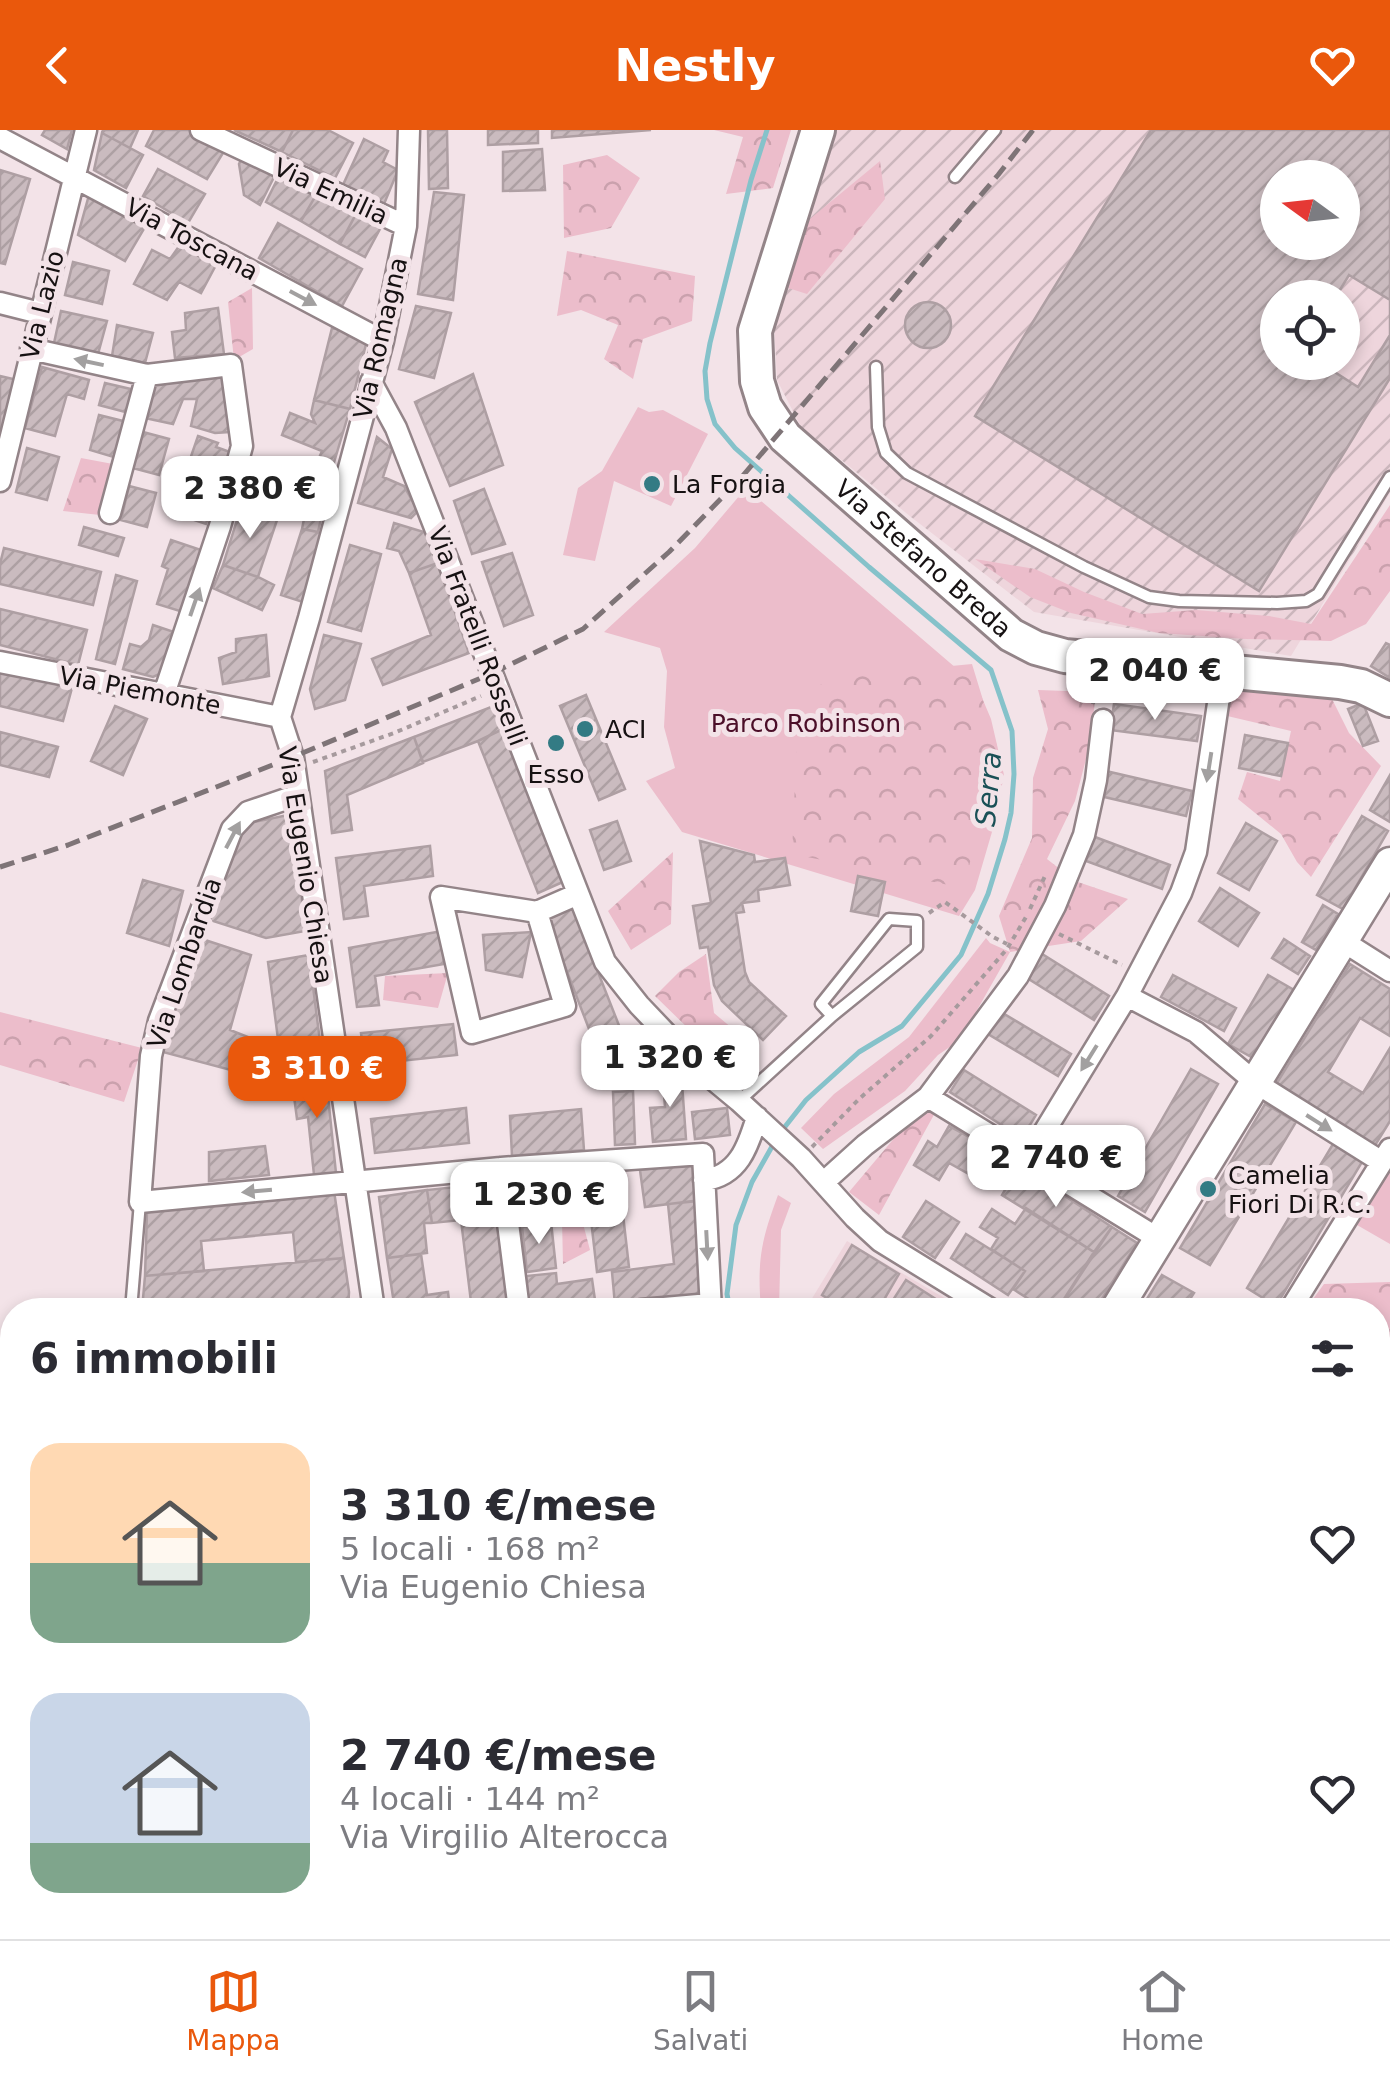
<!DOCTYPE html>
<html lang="it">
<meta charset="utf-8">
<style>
body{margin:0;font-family:"DejaVu Sans",sans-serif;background:#f7f7f7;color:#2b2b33;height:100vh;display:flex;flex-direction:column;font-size:38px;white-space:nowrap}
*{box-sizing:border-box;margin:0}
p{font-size:32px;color:#7c7c81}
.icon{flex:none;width:55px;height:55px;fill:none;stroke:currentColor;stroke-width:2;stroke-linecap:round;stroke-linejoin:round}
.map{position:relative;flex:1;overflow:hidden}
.side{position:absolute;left:0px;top:1168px;width:1390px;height:642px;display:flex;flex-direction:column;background:#fff;border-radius:40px 40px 0 0;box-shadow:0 5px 15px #0003}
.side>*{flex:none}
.needle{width:65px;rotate:285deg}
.tools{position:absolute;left:1260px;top:30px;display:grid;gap:20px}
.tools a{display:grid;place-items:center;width:100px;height:100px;border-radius:50%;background:#fff;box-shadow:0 5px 15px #0003;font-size:50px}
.price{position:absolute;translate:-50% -85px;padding:0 22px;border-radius:20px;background:#fff;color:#222;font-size:32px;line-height:65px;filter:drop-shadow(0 2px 5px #0008)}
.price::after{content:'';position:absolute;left:50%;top:60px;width:30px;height:22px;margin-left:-15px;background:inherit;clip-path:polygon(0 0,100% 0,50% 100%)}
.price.selected{background:#ea580c;color:#fff}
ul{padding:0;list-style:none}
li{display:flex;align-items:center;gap:30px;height:250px;padding:0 30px}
li span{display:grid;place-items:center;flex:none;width:280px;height:200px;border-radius:30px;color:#555}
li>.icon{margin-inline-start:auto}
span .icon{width:120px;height:120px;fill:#fffc;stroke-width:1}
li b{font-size:42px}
h2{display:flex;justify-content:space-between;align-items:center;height:120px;padding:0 30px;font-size:42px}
header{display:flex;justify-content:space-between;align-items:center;height:130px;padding:0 30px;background:#ea580c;color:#fff;font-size:45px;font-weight:700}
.tab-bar{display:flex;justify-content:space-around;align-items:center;height:140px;border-top:2px solid #e1e1e2;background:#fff;font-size:28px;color:#7c7c81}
.tab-bar a{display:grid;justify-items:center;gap:5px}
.tab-bar .selected{color:#ea580c}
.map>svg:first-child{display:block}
.built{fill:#eed5dc}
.industrial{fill:url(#industrial-furrows);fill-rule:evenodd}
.green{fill:#ecbdcb}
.forest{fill:url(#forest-crowns)}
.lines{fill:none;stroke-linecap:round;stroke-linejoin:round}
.stream{stroke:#85c2ca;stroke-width:5}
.building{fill:url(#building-hatch);stroke:#ae9fa3;stroke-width:2.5;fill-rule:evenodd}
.lane-casing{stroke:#938488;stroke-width:15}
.street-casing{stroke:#938488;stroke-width:25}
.secondary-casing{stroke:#938488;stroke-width:35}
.primary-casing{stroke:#938488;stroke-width:38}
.path{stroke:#a69a9d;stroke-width:4;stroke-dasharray:5 5;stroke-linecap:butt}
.lane{stroke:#fff;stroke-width:10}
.street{stroke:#fff;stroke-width:20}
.secondary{stroke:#fff;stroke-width:30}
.primary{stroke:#fff;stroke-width:32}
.rail{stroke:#7e7477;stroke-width:5;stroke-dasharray:15 8;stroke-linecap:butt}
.oneway{fill:#a2a0a0}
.poi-dot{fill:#337b84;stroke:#f3e3e8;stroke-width:4}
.labels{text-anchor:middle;stroke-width:10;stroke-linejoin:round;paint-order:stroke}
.street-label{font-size:25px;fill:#161112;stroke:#f3e3e8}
.poi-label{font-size:25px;fill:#161112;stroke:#f3e3e8;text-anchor:start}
.park-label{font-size:25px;fill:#4b0e28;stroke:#f3e3e8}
.water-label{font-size:28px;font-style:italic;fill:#1a5056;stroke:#f3e3e8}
</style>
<header><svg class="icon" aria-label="back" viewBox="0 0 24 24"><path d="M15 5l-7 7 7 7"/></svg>Nestly<svg class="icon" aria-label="heart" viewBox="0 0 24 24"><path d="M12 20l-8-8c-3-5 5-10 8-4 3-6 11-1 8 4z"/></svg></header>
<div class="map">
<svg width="1390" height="1809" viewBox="0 0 1390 1809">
<defs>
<pattern id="industrial-furrows" width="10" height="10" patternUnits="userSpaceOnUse" patternTransform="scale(2.5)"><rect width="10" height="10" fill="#eed5dc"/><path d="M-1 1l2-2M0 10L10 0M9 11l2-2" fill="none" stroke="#cbb6bc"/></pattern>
<pattern id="forest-crowns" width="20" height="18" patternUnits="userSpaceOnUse" patternTransform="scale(2.5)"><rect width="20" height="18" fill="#ecbdcb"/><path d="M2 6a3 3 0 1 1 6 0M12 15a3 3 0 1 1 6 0" fill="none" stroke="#caa1ad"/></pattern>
<pattern id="building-hatch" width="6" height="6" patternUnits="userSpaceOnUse" patternTransform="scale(2.5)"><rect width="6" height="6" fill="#cabbbf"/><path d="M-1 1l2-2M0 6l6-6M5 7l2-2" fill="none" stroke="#ada0a3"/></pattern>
</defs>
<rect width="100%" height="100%" fill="#f3e3e8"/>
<path class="built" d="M847,1111l118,69h-160z"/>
<path class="industrial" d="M834,0h556v363l-99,163 -257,-44 -123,-95 -110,-90 -24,-47 -3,-58zM1278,48h64v64h-64zM1278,168h64v64h-64z"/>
<path class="green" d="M638,277l11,5 14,-2 45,24 -37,72 -57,-25 -19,80 -32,-6 15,-67 24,-17z
M746,358l231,198 14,33 13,56 -10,50 -19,65 -16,26 -277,-84 -36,-51 29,-13 -11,-41 3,-56 -7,-23 -56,-16 91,-84z
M986,808l4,5 20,9 -50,88 -22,15 -33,36 -82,58 -22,-21 33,-34 75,-57z
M1390,1041v73l-33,-19z
M778,1065l13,8 -10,27 -2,80h-18c-4,-50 0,-69 17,-115z"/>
<path class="forest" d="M714,0h77l-18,58 -47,6 17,-57z
M607,25l33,23 -29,50 -47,10 -1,-73z
M880,31l5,38 -78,95 -22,-7 20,-64z
M567,121l128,25 -3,45 -49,18 -10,40 -29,-20 14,-34 -37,-15 -24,6z
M252,158l1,61 -19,11 -6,-58z
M81,328l32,6 -13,51 -37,-4z
M1390,375v86l-24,33 -35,17 -85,-2 -87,-6 -88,-20 -41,-16 -55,-38 60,10 49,23 58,22 54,-4 73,6 42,8z
M972,534l25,82 -33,142 -172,-34 6,-145 29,-31z
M1236,539l96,30 17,34 32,33 -70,111 -14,-15 -16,-28 -43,-35 9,-27 33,9 11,-50 -68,-16z
M1038,560l58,2 -6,52 -15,57 -28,58 28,22 53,18 -47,42 -71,11 -11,-36 33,-78 1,-60 15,-49z
M673,722l-2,72 -40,26 -23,-39z
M706,824l8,59 43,36 -25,22 -77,-75 24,-24z
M448,843l-10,35 -55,-8 2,-24z
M0,882l142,36 -18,54 -124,-37z
M936,981l-57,104 -30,-23 63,-75z
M581,1086l9,34 -27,14 -1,-44z
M1390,1152v60l-12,-4v-28h-73l19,-26z
M1215,1798h54l21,11h-81z"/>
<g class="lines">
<path class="stream" d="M767,0l-16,50 -41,163 -5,28 2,28 8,25 20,24 134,119 122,103 21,61 2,43 -3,39 -6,26 -17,55 -27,61 -59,71 -43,26 -53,48 -26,33
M730,1180l-3,-16 9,-69 16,-43 22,-39
M1313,1798l22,11"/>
</g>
<path class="building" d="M45,0h27l-5,19 -25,-14z
M103,0h35l-8,18 -28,-15z
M154,0h36l36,18 -19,31 -61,-33z
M234,0h59l-11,22z
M293,0h35l25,13 -18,35 -53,-26z
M428,0h19l1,58 -19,1z
M488,0h50v13l-50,2z
M552,0h99l-99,8z
M1151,0h239v248l-131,213 -284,-175zM1278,48h64v64h-64zM1278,168h64v64h-64z
M102,3l41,22 -17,33 -32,-18z
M364,9l24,12 -5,11 15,8 -14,34 -41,-19z
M542,19l3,41 -42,1v-39z
M243,26l33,17 -16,32 -16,-10 -5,-31z
M158,39l47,25 -17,29 -45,-27z
M0,40l30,9 -25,85 -5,-1z
M279,46l37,19 -15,26 -35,-19z
M434,62l30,3 -11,105 -35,-6z
M89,65l56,32 -20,34 -47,-26z
M316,65l40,19 -16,30 -39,-23z
M356,84l25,13 -16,30 -25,-13z
M278,93l84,46 -20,37 -83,-48z
M180,115l36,20 -15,28 -22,-11 -12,18 -33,-16 18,-34 18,9z
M73,132l36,9 -7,33 -37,-9z
M1349,145l41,25v35l-32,52 -39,-25h23v-64h-7z
M905 195a23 23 0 1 1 46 0a23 23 0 1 1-46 0Z
M416,176l35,7 -17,65 -35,-9z
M218,178l6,46 -49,4 -3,-26 14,-2 -1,-17z
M61,181l46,10 -9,33 -44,-11z
M117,195l36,8 -8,30 -33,-7z
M332,198l36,8 -18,73 -36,-9z
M42,237l47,13 -5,19 -17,-5 -12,42 -30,-8z
M225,243l4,59 -14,1 -24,-7 6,-27h-14l-10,25 -28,-6 10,-36z
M473,244l30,91 -53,21 -35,-84z
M0,246l17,4 -17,68z
M105,253l30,7 -6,23 -30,-8z
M314,270l36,9 -18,60 -18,1 8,-19 -40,-16 8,-22 25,10 -4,-9z
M99,285l28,7 -10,36 -27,-8z
M143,302l26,7 -10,36 -26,-7z
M198,306l20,7 -2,4 14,5 -9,27 -34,-11z
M377,307l15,12 -9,28 21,9 14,25 -7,7 -53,-15z
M27,318l32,9 -12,43 -31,-8z
M332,339l-14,63 -16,-3 12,-59z
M184,348l34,11 -12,35 -33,-11z
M129,356l27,7 -9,34 -26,-7z
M484,359l21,55 -33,10 -18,-53z
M241,377l37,10 -20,60 -35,-12z
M394,393l33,10 11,30 -29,10 -10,-22 -12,-3z
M84,397l40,11 -6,18 -39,-11z
M302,399l16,3 10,6 -19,66 -28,-9z
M171,410l33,11 -21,61 -26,-8 11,-35 -6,-3z
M350,415l31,9 -20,77 -33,-9z
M4,418l97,24 -8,33 -93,-21v-20z
M512,423l21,62 -29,11 -22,-64z
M438,433l31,90 -86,32 -11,-26 59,-24 -22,-62z
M223,435l35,12 16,8 -12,25 -49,-22z
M116,445l21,6 -22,83 -19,-5z
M0,479l87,21 -9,35 -78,-20z
M153,495l24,8 -13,39 -11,5 -30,-8 7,-25 11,3 8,-7z
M266,505l3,41 -46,8 -4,-26 17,-6v-13z
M324,505l37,9 -16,56 -30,9 -5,-20z
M1386,513l4,2v33l-19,-12z
M0,540l72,18 -9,33 -63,-15z
M586,565l39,94 -26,11 -39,-94z
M1363,573l15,38 -15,5 -15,-37z
M1114,574l87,12 -4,25 -87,-11z
M115,576l32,13 -24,56 -32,-14z
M491,577l12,22 -25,12 -55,21 -9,-25z
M503,599l62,152 -27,12 -60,-152z
M0,602l58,15 -9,30 -49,-12z
M1245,605l43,8 -7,33 -42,-8z
M414,607l9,26 -76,32 5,35 -20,3 -7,-62z
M1106,641l86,20 -6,25 -86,-20z
M1390,645v47l-20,-12z
M293,684l12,117 -39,7 -56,-18 34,-96z
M1362,686l26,15 -45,78 -26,-14z
M617,691l14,40 -27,9 -14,-40z
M1246,693l31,18 -28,49 -31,-17z
M1087,704l83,31 -8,24 -84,-31z
M700,711l54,14 1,7 30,-4 5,27 -32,5 1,11 -17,2 2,9 -8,1 9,59 4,10 37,34 -23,24 -41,-39 -8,-16 -6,-38 -8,1 -7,-42 18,-3z
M430,716l3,30 -69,10 4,30 -24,3 -8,-61z
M858,746l27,6 -7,34 -27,-5z
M143,750l40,11 -14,55 -42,-13z
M1220,758l39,25 -21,33 -39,-25z
M1323,775l15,9 -22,36 -14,-8z
M572,776l59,150 -27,12 -58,-151z
M442,801l2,33 -69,12 4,29 -22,2 -8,-59z
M531,802l-9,45 -36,-7 -3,-35z
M202,809l49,16 -21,75 18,7 -6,36 -83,-22z
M1284,809l26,17 -12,18 -26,-16z
M1039,822l70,44 -15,24 -70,-44z
M309,825l14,110 -41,5 -14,-108z
M1350,834l40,25v47l-30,-18 -32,54 35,21 27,-45v73l-16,26 -99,-61z
M1173,845l63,33 -12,23 -63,-34z
M1268,845l26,15 -39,69 -27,-15z
M1001,882l70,42 -13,22 -70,-42z
M453,894l4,31 -67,7 4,35 -25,1 -8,-65z
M681,939l5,70 -33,3 -3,-34 15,-1 -3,-37z
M1191,939l27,15 -73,128 -27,-16z
M964,940l72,45 -14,23 -72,-46z
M326,947l10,96 -22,2 -6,-58 -11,2 -5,-38z
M633,961l2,53 -20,1 -2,-53z
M1265,974l31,18 -86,143 -30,-17z
M466,978l3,35 -94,10 -4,-34z
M727,978l3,27 -35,4 -3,-27z
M581,979l3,41 -72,6 -2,-40z
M949,996l58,32 -15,29 -43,-24 -10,17 -25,-15 14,-24 9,6z
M1333,1014l29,18 -86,144 -29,-18z
M265,1016l4,29 -60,6v-29z
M697,1033l4,37 -56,7 -5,-37z
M1019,1036l93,61 -18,25 -92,-57z
M620,1041l1,30 -102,17 -4,-37z
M493,1053l15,127h-36l-11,-90 -29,3 -5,-33z
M427,1060l5,33h-8l3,30 -40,5 -8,-61z
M334,1061l10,67 -48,4 -3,-30 -92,9 3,30 -59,5 2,-65z
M698,1071l7,96 -90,8 -3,-33 62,-8 -6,-60z
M926,1071l33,21 -24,36 -32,-21z
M622,1076l7,61 -32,5 -7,-61z
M1026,1078l68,44 -37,58h-11l-33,-21 12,-18 -34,-22 7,-11 -18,-11 12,-18 23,15z
M551,1092l5,46 -29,4 -5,-45z
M1112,1097l25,16 -42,67h-22l-11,-7z
M966,1104l59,37 -17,24 -57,-37z
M852,1115l47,29 -21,36h-31l-25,-15z
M421,1124l6,41 21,-3 2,18h-55l-8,-52z
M344,1128l5,34 -1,18h-206l3,-34z
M556,1143l1,11 35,-5 4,28 -23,3h-43l-4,-34z
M1162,1145l32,18 -11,17h-43z
M906,1150l47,30h-51l-11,-7z
M0,1406l12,7v51l-12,-7z
M0,1477l12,12v35l-12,-11z
M1387,1516l3,4v23l-12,9v-29z
M0,1539l12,11v21l-12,49z
M1390,1583v50l-12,13v-49z
M1378,1685l12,13v33l-12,-14z
M129,1798h30l2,11h-30z
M179,1798h29l-6,10 -10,1 -11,-5z
M308,1798h57v11h-57z
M396,1798h4l17,11h-26z
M499,1798h49l-7,11h-49z
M673,1798h28l-7,11z
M762,1798h31l-8,11h-31z
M801,1798h11l10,7 -2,4h-27z
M872,1798h29l6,7 6,-7h46l9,11h-106z
M1028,1798h45l-6,11h-45z"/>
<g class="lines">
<g class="lane-casing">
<path id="lane" d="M955,47l40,-47
M876,237l2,60 8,26 21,20 177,94 65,30 30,4 98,2 29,-2 12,-7 72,-117
M740,970l92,-84 85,-69v-26l-28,-2 -68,85 11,12
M131,1180l9,-108
M1378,1289l12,3"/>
</g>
<g class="street-casing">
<path id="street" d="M201,0l205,96
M0,8l383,203
M0,173l40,10
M31,219l116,26 84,-10 11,81 -22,80 -56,168
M371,252l25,46 209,534 34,43 59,62 41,34 62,57 54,60 25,23 112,69
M0,351l86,-351
M110,383l37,-138
M0,532l280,55
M280,587l29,-99 74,-277 23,-115 3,-96
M280,587l13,40 81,553
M298,665l-50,17 -16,17 -73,192 -8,35 -11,146 361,-34 202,-14 8,156
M537,782l28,94 -93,27 -31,-136 96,15 41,-18
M1341,810l49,31
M1127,866l69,36 60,51 126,79
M928,967l231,142
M1027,1030l100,-164 54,-103 15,-41 27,-182
M501,1038l18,142
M704,1050c34,-4 44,-33 53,-63
M824,1052l41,-37 63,-48 90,-121 37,-70 29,-71 12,-55 7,-60
M641,1180l69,-6
M1290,1180l100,-161
M1378,1343l12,43
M1378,1453l12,-7
M1378,1480l12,17
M0,1529l12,12
M1378,1665l12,12
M0,1675l6,-25
M117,1798l2,11
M827,1798l14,11
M974,1798l8,11
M1090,1798l15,11
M558,1809l7,-11
M850,1809l10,-11"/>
</g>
<g class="secondary-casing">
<path id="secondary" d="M1116,1180l274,-447
M0,1650l12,-1
M1378,1783l12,7
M625,1798l19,11
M730,1809l8,-11"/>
</g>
<g class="primary-casing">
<g id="primary">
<path id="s1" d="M818,0l-63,201 2,50 8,26 20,30 226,198 25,13 29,8 275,26 21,4 29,14"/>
</g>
</g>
<path class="path" d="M1093,574l2,-20
M313,632l81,-29 87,-37
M1030,779l15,-33
M929,783l16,-11 48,35 14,7
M1059,804l63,31
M812,1017l47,-48 72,-63 76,-87 19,-32
M5,1628l7,-16"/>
<use href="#lane" class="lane"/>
<use href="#street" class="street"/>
<use href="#secondary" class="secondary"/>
<use href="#primary" class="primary"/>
<path class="rail" d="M0,737l68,-22 225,-88 200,-84 90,-44 86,-77 71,-73 258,-304 35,-45"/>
</g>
<defs><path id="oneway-solid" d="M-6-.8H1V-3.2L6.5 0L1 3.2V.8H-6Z" transform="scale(2.5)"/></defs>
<g class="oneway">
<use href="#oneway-solid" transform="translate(303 168) rotate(28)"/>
<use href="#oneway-solid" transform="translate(89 232) rotate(-168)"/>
<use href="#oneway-solid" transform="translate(195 472) rotate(-71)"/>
<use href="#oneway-solid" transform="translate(1209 637) rotate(99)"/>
<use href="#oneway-solid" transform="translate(233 705) rotate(-62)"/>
<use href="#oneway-solid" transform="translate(1089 928) rotate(122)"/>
<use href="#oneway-solid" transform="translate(1319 993) rotate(32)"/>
<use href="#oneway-solid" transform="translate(257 1061) rotate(175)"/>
<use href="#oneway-solid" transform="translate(707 1115) rotate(87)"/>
</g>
<g class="poi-dot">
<circle cx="652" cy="354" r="10"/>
<circle cx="585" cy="599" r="10"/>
<circle cx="556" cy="613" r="10"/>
<circle cx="1208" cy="1059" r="10"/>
</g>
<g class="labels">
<g class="street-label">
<text transform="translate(331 61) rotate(25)" y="9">Via Emilia</text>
<text transform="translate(192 109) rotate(28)" y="9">Via Toscana</text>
<text transform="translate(42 175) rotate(-76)" y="9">Via Lazio</text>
<text transform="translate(380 208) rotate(-77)" y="9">Via Romagna</text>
<text dy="9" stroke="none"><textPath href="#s1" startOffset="508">Via Stefano Breda</textPath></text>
<text transform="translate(478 506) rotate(69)" y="9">Via Fratelli Rosselli</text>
<text transform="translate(140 560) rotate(11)" y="9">Via Piemonte</text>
<text transform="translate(306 735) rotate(81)" y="9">Via Eugenio Chiesa</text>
<text transform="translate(184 833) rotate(-71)" y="9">Via Lombardia</text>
</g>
<g class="poi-label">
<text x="672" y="363">La Forgia</text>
<text x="605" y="608">ACI</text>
<text x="556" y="653" text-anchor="middle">Esso</text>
<text x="1228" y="1054">Camelia<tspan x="1228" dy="29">Fiori Di R.C.</tspan></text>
</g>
<g class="park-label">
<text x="806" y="602">Parco Robinson</text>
</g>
<g class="water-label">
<text transform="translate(988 659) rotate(-85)" y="10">Serra</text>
</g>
</g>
</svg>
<div class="tools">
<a><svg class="needle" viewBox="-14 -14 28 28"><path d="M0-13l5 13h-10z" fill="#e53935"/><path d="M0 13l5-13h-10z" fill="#7c7c81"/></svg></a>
<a><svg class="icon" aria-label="locate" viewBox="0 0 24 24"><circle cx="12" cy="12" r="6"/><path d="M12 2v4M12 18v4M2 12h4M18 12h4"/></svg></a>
</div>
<b class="price" style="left:250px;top:411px">2 380 €</b>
<b class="price" style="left:1155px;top:593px">2 040 €</b>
<b class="price" style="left:670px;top:980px">1 320 €</b>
<b class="price selected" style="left:317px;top:991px">3 310 €</b>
<b class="price" style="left:1056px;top:1080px">2 740 €</b>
<b class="price" style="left:539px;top:1117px">1 230 €</b>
<section class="side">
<h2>6 immobili<svg class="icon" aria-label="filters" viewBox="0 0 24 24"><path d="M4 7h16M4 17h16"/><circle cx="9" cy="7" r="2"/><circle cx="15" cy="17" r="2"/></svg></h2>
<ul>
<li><span style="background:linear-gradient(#ffd9b3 60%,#7fa58c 0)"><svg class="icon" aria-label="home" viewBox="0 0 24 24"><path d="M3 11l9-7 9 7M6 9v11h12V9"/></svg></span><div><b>3 310 €/mese</b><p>5 locali · 168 m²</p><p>Via Eugenio Chiesa</p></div><svg class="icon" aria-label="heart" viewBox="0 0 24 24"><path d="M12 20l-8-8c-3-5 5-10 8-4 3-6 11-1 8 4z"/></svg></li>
<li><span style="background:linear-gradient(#c9d6e8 75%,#7fa58c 0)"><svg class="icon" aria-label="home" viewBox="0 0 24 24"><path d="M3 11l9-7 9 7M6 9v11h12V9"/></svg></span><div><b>2 740 €/mese</b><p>4 locali · 144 m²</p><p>Via Virgilio Alterocca</p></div><svg class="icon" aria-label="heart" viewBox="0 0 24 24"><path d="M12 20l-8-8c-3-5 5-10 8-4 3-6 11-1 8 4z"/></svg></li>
</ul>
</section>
</div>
<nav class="tab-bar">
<a class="selected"><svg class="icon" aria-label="map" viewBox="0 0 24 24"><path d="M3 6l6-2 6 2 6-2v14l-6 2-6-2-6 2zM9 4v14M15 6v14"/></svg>Mappa</a>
<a><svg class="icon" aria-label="saved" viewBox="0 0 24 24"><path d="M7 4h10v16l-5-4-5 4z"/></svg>Salvati</a>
<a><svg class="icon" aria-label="home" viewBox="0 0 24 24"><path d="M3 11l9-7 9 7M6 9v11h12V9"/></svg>Home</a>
</nav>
